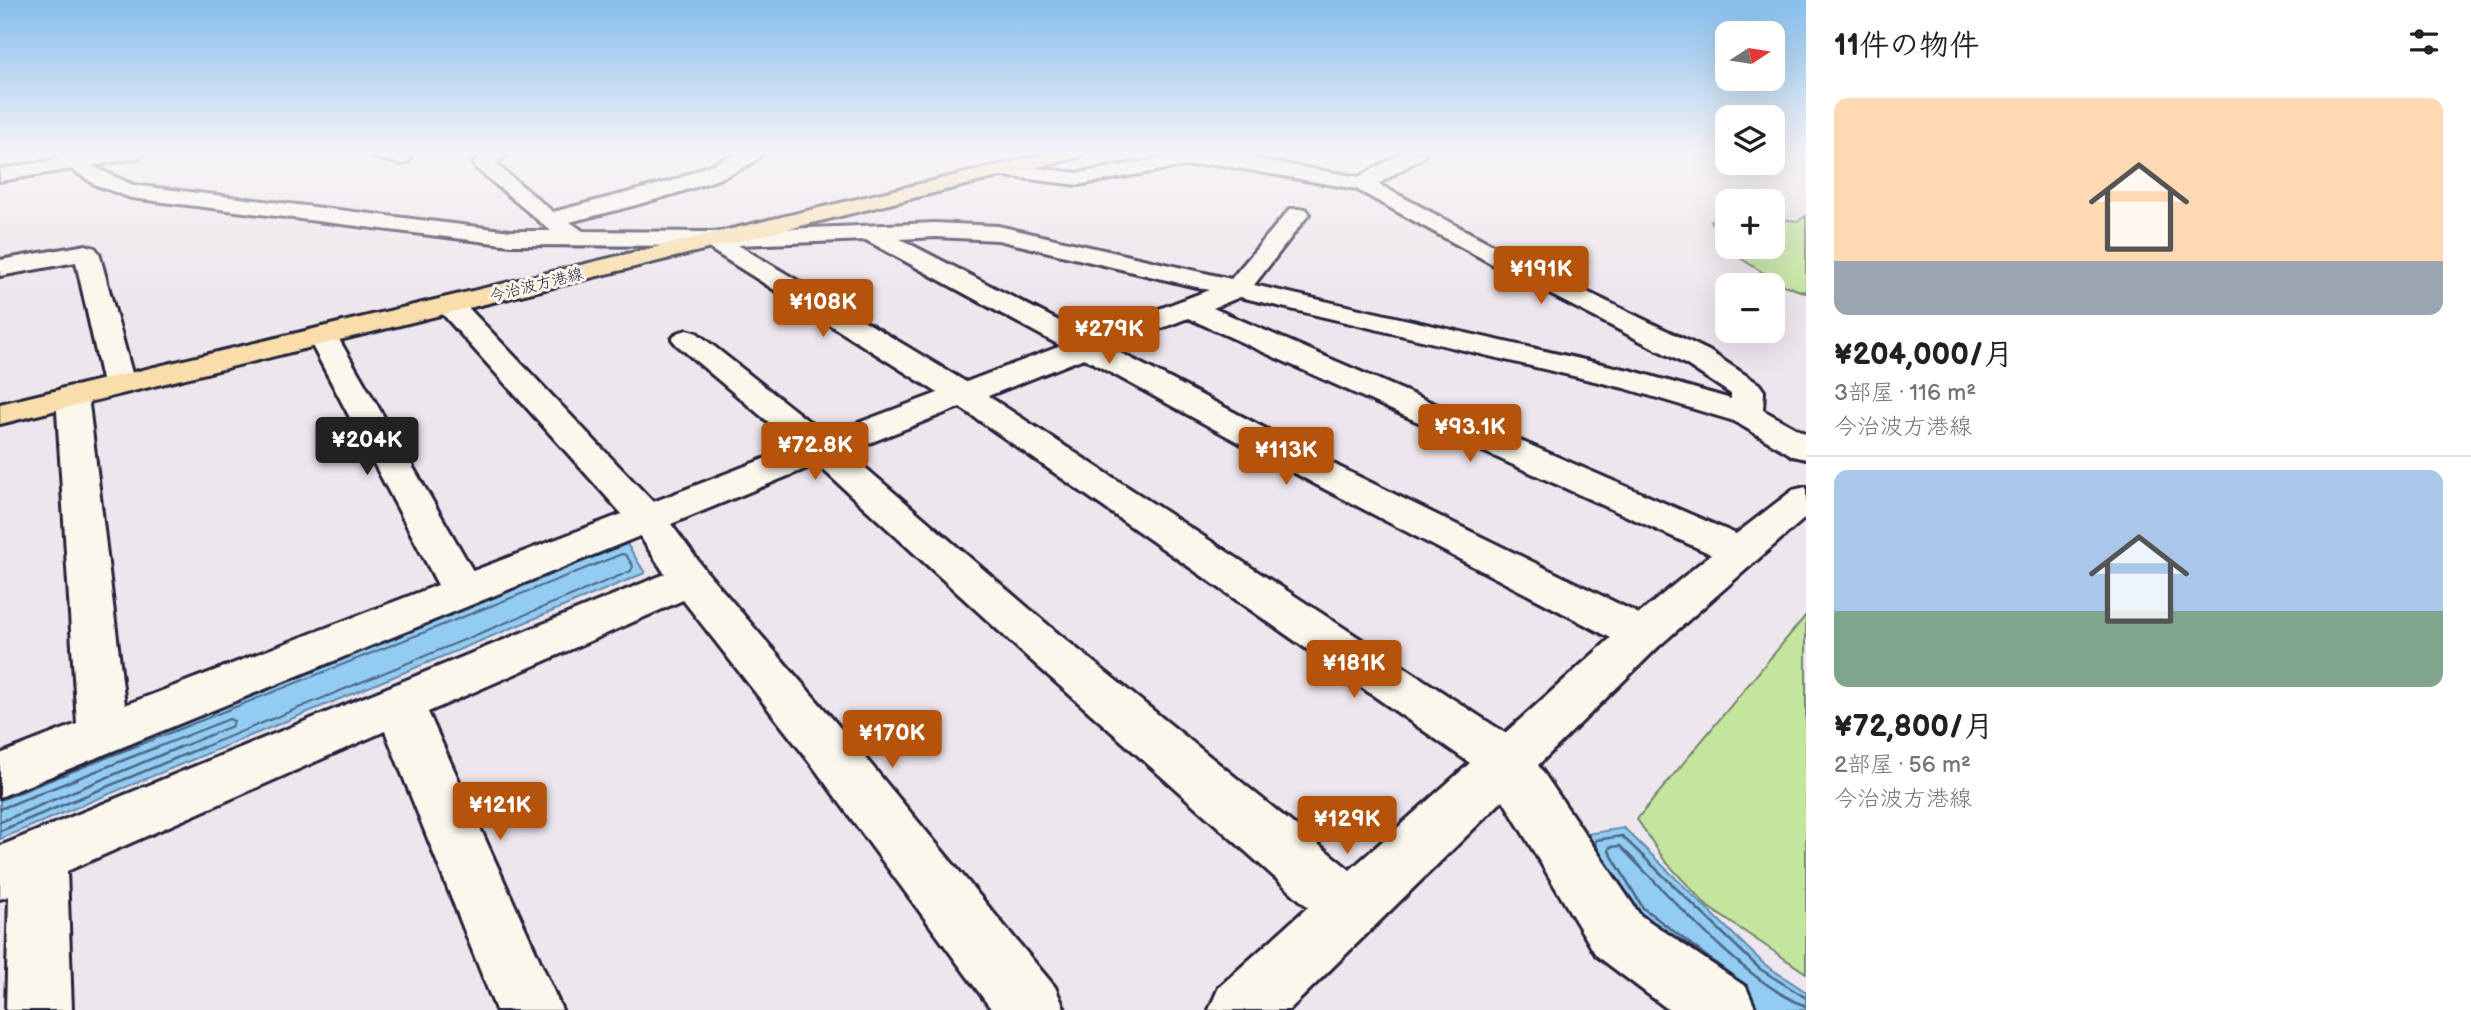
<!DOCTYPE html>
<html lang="ja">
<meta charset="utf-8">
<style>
body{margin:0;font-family:"Balsamiq Sans","Klee One",sans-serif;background:#f2f2f2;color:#202124;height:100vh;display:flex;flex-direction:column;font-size:26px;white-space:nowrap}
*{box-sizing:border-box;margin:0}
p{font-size:23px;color:#757577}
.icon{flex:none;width:38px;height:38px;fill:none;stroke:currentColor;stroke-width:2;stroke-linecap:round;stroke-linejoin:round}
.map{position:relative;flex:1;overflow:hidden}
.drawer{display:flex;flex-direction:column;background:#fff;width:665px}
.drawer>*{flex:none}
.needle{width:46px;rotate:78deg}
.buttons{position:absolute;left:1715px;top:21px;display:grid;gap:14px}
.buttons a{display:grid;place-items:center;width:70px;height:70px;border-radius:14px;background:#fff;box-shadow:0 7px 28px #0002;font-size:35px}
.price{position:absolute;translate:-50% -60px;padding:0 16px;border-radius:7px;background:#b45309;color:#fff;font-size:23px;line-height:46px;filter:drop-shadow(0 2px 4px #0008)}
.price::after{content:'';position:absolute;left:50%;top:42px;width:21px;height:16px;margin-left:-10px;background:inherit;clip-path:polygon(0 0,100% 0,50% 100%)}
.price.on{background:#222;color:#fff}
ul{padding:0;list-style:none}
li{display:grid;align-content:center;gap:14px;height:371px;padding:0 28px}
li+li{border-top:2px solid #e0e0e0}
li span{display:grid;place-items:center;height:217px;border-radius:14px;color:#555}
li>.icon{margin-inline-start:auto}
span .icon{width:126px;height:126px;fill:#fffc;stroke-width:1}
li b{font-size:30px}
h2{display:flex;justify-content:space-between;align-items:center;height:84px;padding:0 28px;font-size:30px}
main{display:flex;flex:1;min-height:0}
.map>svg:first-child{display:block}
.green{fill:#c3e59e;stroke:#72846c;stroke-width:2}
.water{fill:#92ccf2;stroke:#6588a9;stroke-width:2}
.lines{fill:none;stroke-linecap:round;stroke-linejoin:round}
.shore-far1{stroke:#4f6684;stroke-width:2}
.shore{stroke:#4f6684;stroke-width:2.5}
.minor-casing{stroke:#22223b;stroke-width:6}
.major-casing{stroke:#22223b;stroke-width:6}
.minor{fill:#fbf7ec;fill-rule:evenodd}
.major{fill:#f9deab;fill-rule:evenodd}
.labels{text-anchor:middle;stroke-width:6;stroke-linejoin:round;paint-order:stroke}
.far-street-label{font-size:16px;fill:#22223b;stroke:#fbf7ec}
</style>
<main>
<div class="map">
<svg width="1806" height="1010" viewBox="0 0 1806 1010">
<rect width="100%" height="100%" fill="#eee6ed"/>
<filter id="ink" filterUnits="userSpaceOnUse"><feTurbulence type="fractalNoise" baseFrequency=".0143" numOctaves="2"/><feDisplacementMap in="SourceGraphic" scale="14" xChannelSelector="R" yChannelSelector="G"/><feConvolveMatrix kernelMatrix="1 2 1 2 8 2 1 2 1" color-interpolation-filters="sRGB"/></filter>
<g filter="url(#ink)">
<path class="green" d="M1727,212v35h46v-29l24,3 9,-5v77l-25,-9 -55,-35 -15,-28z
M1806,615v358l-98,-66 -43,-46 -28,-42z"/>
<path class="water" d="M627,544l18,29 -645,266v-45z
M1624,828l140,136 42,28v18h-54l-122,-92 -49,-83z"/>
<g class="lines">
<path class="shore-far1" d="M129,749l493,-195 4,1 7,11 -2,5 -432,178
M153,749l76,-30 5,2 -2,5 -56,23"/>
<path class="shore" d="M0,800l133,-53
M0,809l157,-62
M0,822l180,-75
M0,831l203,-84
M1601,855l-6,-11 1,-4 26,-4 138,133 46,29
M1730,974l-87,-66 -34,-57 1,-4 10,-1c47,47 126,138 186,160"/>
<g class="minor-casing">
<path id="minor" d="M55,153h21l3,3 20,-3h43l-3,4 -47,9 41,19 378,46h40l-75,-63 -3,-4c9,-13 20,-11 35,-11l-12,11 57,48 119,-31 66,-28h24c-15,27 -158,60 -192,69l13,9 127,1 225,-9 63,3 233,53 59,-70h16l3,5 -55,71 379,86 98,28v-5l-44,-29 -182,-94 -149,-82 -141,-25 -37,3 -100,18 -74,-9 -7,-2 -3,-4 3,-4 7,-2 74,9 100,-18 40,-2 141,24 43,-24h24l-3,4 -45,27 145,77 186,90 50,33 5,7 -1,19 43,24v25l-13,-3 -59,-35 -110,-33 -384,-91 -27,11 523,226 57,-44 13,-3v30l-147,129 -121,119 102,150 106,72 10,23h-87l-73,-55 -93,-155 -214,210h-80l10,-23 89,-80 -285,-254 -206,-189 -146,60 34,46 143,167 207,250 10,23h-73l-180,-245 -129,-165 -255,112 134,298h-66l-111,-279 -318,140 5,139h-66l3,-114 -9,3v-53l665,-272 -25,-38 -640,261v-43l77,-30 -21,-328 4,-7 12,-3 12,3 4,7 37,309 313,-120 -131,-249 5,-6 10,-3 10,3 5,6 136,235 149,-57 -182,-203 -4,-6 4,-6 10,-2 10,2 193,203 144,-56 -120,-101 -5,-6 5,-6 10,-3 10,3 129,102 112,-42 -233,-147 -194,-1 -380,-47 -35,-13 -25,-16 -71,12v-12l60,-10zM935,237l63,3 211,50 -121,46 -188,-97zM866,240l195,106 -95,36 -228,-137zM1188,318l523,236 -72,60 -298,-146 -230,-120zM1084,358l231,126 296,154 -106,95 -517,-337zM960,407l510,356 -120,107 -295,-239 -208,-179z
M370,153h33l8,5 -3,4 -7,2 -28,-7z
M86,245l9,3 4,5 36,131 -5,7 -11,3 -11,-3 -5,-7 -27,-122 -76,14v-16z"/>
</g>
<g class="major-casing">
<path id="major" d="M1049,153h33l-3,4 -1079,267v-20z"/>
</g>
<use href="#minor" class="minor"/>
<use href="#major" class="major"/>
</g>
</g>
<linearGradient id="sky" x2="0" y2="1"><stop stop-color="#85beec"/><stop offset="0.52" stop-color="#f7f4f7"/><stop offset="1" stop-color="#f7f4f7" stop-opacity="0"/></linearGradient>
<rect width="1806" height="294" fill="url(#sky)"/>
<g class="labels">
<g class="far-street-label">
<text transform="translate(536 284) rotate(-14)" y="6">今治波方港線</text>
</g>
</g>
</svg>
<div class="buttons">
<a><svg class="needle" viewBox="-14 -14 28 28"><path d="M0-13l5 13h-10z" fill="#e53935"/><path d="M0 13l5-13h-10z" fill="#757577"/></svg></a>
<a><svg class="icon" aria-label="layers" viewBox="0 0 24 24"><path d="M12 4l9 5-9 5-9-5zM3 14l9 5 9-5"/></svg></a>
<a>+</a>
<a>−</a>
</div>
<b class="price" style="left:1541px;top:306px">¥191K</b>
<b class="price" style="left:823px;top:339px">¥108K</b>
<b class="price" style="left:1109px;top:366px">¥279K</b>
<b class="price" style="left:1470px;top:464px">¥93.1K</b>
<b class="price on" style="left:367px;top:477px">¥204K</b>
<b class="price" style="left:815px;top:482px">¥72.8K</b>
<b class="price" style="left:1286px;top:487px">¥113K</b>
<b class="price" style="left:1354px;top:700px">¥181K</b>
<b class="price" style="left:892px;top:770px">¥170K</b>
<b class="price" style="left:500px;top:842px">¥121K</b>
<b class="price" style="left:1347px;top:856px">¥129K</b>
</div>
<section class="drawer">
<h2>11件の物件<svg class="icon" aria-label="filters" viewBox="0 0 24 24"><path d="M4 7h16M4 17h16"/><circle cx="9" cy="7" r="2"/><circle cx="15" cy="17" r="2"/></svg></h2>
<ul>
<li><span style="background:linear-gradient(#ffd9b3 75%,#9aa5b1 0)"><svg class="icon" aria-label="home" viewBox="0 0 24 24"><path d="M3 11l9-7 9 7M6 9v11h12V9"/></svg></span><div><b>¥204,000/月</b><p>3部屋 · 116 m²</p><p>今治波方港線</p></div></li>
<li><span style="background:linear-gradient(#a9c7e8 65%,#7fa58c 0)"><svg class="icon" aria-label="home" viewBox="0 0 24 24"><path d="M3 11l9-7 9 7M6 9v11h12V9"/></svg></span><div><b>¥72,800/月</b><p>2部屋 · 56 m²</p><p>今治波方港線</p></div></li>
</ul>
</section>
</main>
